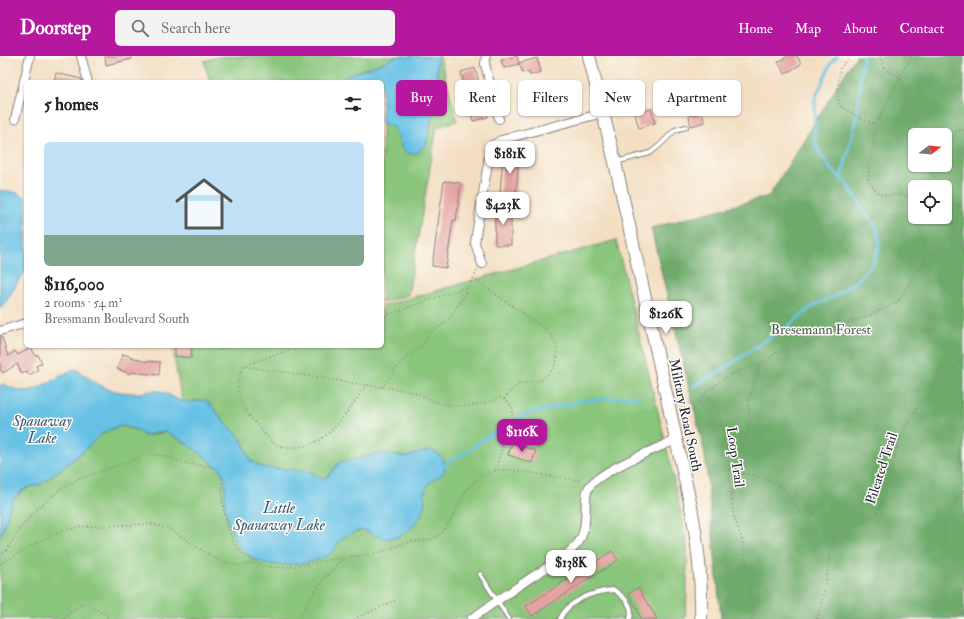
<!DOCTYPE html>
<meta charset="utf-8">
<style>
body{margin:0;font-family:"IM FELL Double Pica",serif;background:#f2f2f2;color:#202124;height:100vh;display:flex;flex-direction:column;font-size:15px;white-space:nowrap}
*{box-sizing:border-box;margin:0}
p{font-size:13px;color:#757577}
.icon{flex:none;width:22px;height:22px;fill:none;stroke:currentColor;stroke-width:2;stroke-linecap:round;stroke-linejoin:round}
.map{position:relative;flex:1;overflow:hidden}
.details{position:absolute;left:24px;top:24px;width:360px;height:268px;display:flex;flex-direction:column;background:#fff;border-radius:6px;box-shadow:0 1px 3px #0004}
.details>*{flex:none}
.top-card{position:absolute;left:396px;top:24px;width:380px;height:36px;display:flex;gap:8px}
.needle{width:26px;rotate:74deg}
.buttons{position:absolute;left:908px;top:72px;display:grid;gap:8px}
.buttons a{display:grid;place-items:center;width:44px;height:44px;border-radius:6px;background:#fff;box-shadow:0 1px 3px #0004;font-size:20px}
.price{position:absolute;translate:-50% -34px;padding:0 9px;border-radius:8px;background:#fff;color:#222;font-size:13px;line-height:26px;filter:drop-shadow(0 1px 2px #0008)}
.price::after{content:'';position:absolute;left:50%;top:24px;width:12px;height:9px;margin-left:-6px;background:inherit;clip-path:polygon(0 0,100% 0,50% 100%)}
.price.selected{background:#b5179e;color:#fff}
ul{padding:0;list-style:none}
li{display:grid;align-content:center;gap:8px;height:212px;padding:0 20px}
li+li{border-top:1px solid #e0e0e0}
li span{display:grid;place-items:center;height:124px;border-radius:6px;color:#555}
li>.icon{margin-inline-start:auto}
span .icon{width:72px;height:72px;fill:#fffc;stroke-width:1}
li b{font-size:17px}
h2{display:flex;justify-content:space-between;align-items:center;height:48px;padding:0 20px;font-size:17px}
.tag{padding:0 14px;border-radius:6px;background:#fff;box-shadow:0 1px 3px #0004;font-size:14px;line-height:36px}
.tag.selected{background:#b5179e;color:#fff}
header{display:flex;align-items:center;gap:24px;box-sizing:border-box;height:56px;padding:0 20px;background:#b5179e;color:#fff}
header strong{font-size:19px}
nav{display:flex;gap:22px;margin-inline-start:auto;font-size:14px}
.search{width:280px;height:36px;background:#f2f2f2;display:flex;align-items:center;gap:10px;box-sizing:border-box;padding:0 14px;border-radius:6px;color:#757577;font-size:15px}
.map>svg:first-child{display:block}
.green{fill:#89c57a;stroke:#56745a}
.forest{fill:#6eaa6a;stroke:#486652;fill-rule:evenodd}
.water{fill:#66c1e4;stroke:#447290}
.lines{fill:none;stroke-linecap:round;stroke-linejoin:round}
.stream{stroke:#66c1e4;stroke-width:3}
.building{fill:#e4a39f}
.service-casing{stroke:#8a807e;stroke-width:6}
.minor-casing{stroke:#8a807e;stroke-width:10}
.secondary-casing{stroke:#8a807e;stroke-width:14}
.path{stroke:#8a807e;stroke-width:1.5;stroke-dasharray:1 3;stroke-linecap:butt}
.service{stroke:#fff;stroke-width:4}
.minor{stroke:#fff;stroke-width:8}
.secondary{stroke:#fff;stroke-width:12}
.labels{text-anchor:middle;stroke-width:3;stroke-linejoin:round;paint-order:stroke}
.park-label{font-size:14px;fill:#465b51;stroke:#fdfcf7}
.street-label{font-size:14px;fill:#22223b;stroke:#fdfcf7}
.water-label{font-size:15px;font-style:italic;fill:#3a5a76;stroke:#fdfcf7}
</style>
<header>
<strong>Doorstep</strong>
<div class="search"><svg class="icon" aria-label="search" viewBox="0 0 24 24"><circle cx="10" cy="10" r="6"/><path d="M15 15l6 6"/></svg>Search here</div>
<nav><a>Home</a><a>Map</a><a>About</a><a>Contact</a></nav>
</header>
<div class="map">
<svg width="964" height="563" viewBox="0 0 964 563">
<rect width="100%" height="100%" fill="#fdfcf7"/>
<filter id="ink" filterUnits="userSpaceOnUse"><feTurbulence type="fractalNoise" baseFrequency=".025" numOctaves="2"/><feDisplacementMap in="SourceGraphic" scale="8" xChannelSelector="R" yChannelSelector="G"/><feConvolveMatrix kernelMatrix="1 2 1 2 8 2 1 2 1" color-interpolation-filters="sRGB"/></filter>
<filter id="wash" filterUnits="userSpaceOnUse"><feTurbulence type="fractalNoise" baseFrequency=".012" numOctaves="4" result="noise"/><feDisplacementMap in="SourceGraphic" scale="16" xChannelSelector="R" yChannelSelector="G"/><feGaussianBlur stdDeviation="0.9" result="paint"/><feColorMatrix in="noise" values="0 0 0 0 0 0 0 0 0 0 0 0 0 0 0 0 0 1.4 0 .05"/><feComposite in="paint" operator="in"/></filter>
<g filter="url(#wash)">
<rect width="100%" height="100%" fill="#f3dec1"/>
<path class="green" d="M222,0h175l-17,8 -32,11 -5,7h-133l-6,-21z
M437,0h3l17,65 -20,6 -29,168 -26,8v-180l12,5 8,20 24,-4 11,-65z
M616,184l50,204 21,97v52l-2,26h-685v-81l12,-37 9,-9 8,-5 12,-3 43,-33 15,-15 9,-6 13,-4 16,4 8,6 20,-4 17,-30 -10,-56h64l-16,5 19,-5h143v-40z"/>
<path class="forest" d="M856,0h108v563h-243l-16,-164 -54,-227 118,-32zM915,79h30v30h-30zM915,131h30v30h-30z"/>
<path class="water" d="M397,0h40v23l-5,38 -6,27 -8,9 -10,1 -6,-6 -8,-20 -12,-5v-41h-39l5,-7 32,-11z
M0,134l18,3 8,5v71l-19,31 -7,9z
M76,313c21,16 35,25 62,24 7,0 14,-4 21,-2 8,1 15,8 23,10 7,2 17,-1 24,-1l35,39 10,22 11,6 49,5 10,6 6,-1 13,-15 22,-4 15,-5 31,4 12,-5 12,-1c6,3 13,7 13,15 1,11 -12,11 -17,19 -6,10 -2,14 -4,23 -1,9 -15,24 -22,27 -13,6 -20,4 -32,-2 -3,-1 -5,-3 -8,-3 -8,2 -16,5 -22,11 -3,3 -5,9 -8,12 -14,11 -45,13 -62,11 -31,-5 -42,-31 -45,-60 -1,-10 2,-21 -2,-30 -2,-7 -49,-41 -58,-42 -6,-1 -14,2 -20,4l-8,-6 -16,-4 -13,4 -9,6 -15,15 -43,33 -12,3 -9,5 -8,9 -12,37v-153l3,-1c6,2 14,7 21,7 14,1 37,-18 52,-22z"/>
<g class="lines">
<path class="stream" d="M841,122c6,-23 13,-46 17,-69 2,-18 2,-35 5,-53
M694,330l33,-19 43,-30 17,-10 26,-21 22,-10 21,-14 17,-18 7,-21 -4,-17 -30,-43 -17,-16 -14,-22v-46l16,-36 6,-7
M445,410l3,-4 22,-12 29,-22 30,-15 53,-12 58,-5"/>
</g>
<g id="blocks">
<path class="building" d="M105,0h26v3l-25,6z
M517,0l2,8 -15,4 -3,-8z
M788,0h9l4,8 -16,10 -7,-12z
M537,2l4,14 -11,3 -1,-4 -6,2 -4,-10z
M475,12l13,49 -15,4 -5,-17 5,-1 -4,-16 -4,1 -4,-16z
M56,17l25,6 1,3h-28z
M651,53l4,14 -16,5 -4,-14z
M702,57l3,9 -14,4 -2,-10z
M503,100l16,1 -3,37 -16,-2z
M444,125l17,2 -5,38 -3,-1 -7,48 -14,-2z
M495,151h16v38h-16z
M0,281h2l6,19 7,-5 3,4 13,-7 5,8 2,-1 4,8 -6,3 2,4 -9,5 -2,-4 -5,3 -5,-10 -14,9 -3,-4z
M175,290h17l-1,12 -16,-2z
M123,298l20,7 17,1 -1,13 -28,-3v2l-14,-5z
M512,387l24,8 -4,12 -24,-8z
M612,495l6,9 -86,56 -6,-10z
M638,532l19,31h-15l-5,-8 1,-1 -10,-16z"/>
</g>
</g>
<g filter="url(#ink)">
<use href="#blocks" fill-opacity="0" stroke="#8a807e" stroke-width="1"/>
<g class="lines">
<g class="service-casing">
<path id="service" d="M616,106l34,-9 9,-7 16,-16 11,-3
M480,518l29,45
M560,563c8,-19 35,-28 54,-29 10,7 20,15 16,29"/>
</g>
<g class="minor-casing">
<path id="minor" d="M81,0l7,26
M486,0l-1,8 14,55
M15,63l15,-63
M482,208l-7,-21 1,-8 14,-84 3,-6 8,-5 102,-27
M0,275l26,-8
M471,563c20,-14 40,-28 61,-42 15,-10 34,-19 46,-34 9,-12 7,-31 8,-45 0,-3 1,-8 3,-11 10,-15 59,-35 77,-43l10,-3"/>
</g>
<g class="secondary-casing">
<path id="secondary" d="M589,0l26,106 76,345c7,36 11,74 10,112"/>
</g>
<path class="path" d="M851,0l-11,12 -3,25 2,12 22,14 15,5
M880,0l6,14 15,8 19,57
M911,0l-35,68 -8,55c18,33 31,4 47,22
M944,79l9,-3 11,-2
M930,109l8,22
M945,148l19,48
M926,202l17,-10 18,-3
M473,222l76,54 8,14v14l-4,9 -3,4 -9,7 -21,4 -10,7 -6,8
M382,261l87,-31
M243,310l57,-20
M366,329c-15,21 -30,49 -55,59 -10,4 -26,5 -36,0 -6,-4 -12,-13 -17,-18 -17,-19 -26,-34 -15,-60l123,19c17,2 34,4 50,8 7,2 13,6 20,9 22,7 43,4 64,-4 8,2 12,7 13,14l-18,59
M382,331l25,-31 15,-10 8,-14 11,-6 10,-9 27,-47
M690,354l6,-4 9,-12
M739,417c18,3 36,4 47,20 6,7 10,16 17,22 8,8 20,12 30,17
M964,434c-13,18 -23,27 -19,51 1,4 2,8 5,12 4,6 9,11 14,16
M732,439l9,-31 3,-20 6,-24 -2,-19 13,-37
M833,476c18,-6 37,-8 48,-26l18,-65 4,-11 15,-23 39,-42 7,-11
M0,500l7,-6 14,-23 18,-20 19,-16 19,-12 54,-18 12,-6 7,-1 10,1 29,9 27,3c9,8 5,24 6,34 3,17 7,39 19,51 24,25 62,13 92,7 17,-3 34,-3 51,-8 8,-2 16,-7 25,-9 9,-2 19,0 27,-5 13,-8 23,-34 31,-48l14,-13 14,-5 8,-1h8l71,11
M0,508l49,-28 28,-9 73,-3 20,5 47,31 22,6 17,-3
M64,563c23,-23 22,-17 46,0
M300,563c10,-23 25,-43 43,-61
M354,563l42,-19
M752,563l-3,-44 -7,-36 -8,-22 -2,-13 -6,-64 -4,-14 -1,-7 -9,-17 -7,-9 25,-19 31,-10 15,-11 43,-14 14,-12 33,-10 28,-13 6,-5 12,-21 11,-13 3,-7 -10,-41
M817,563l8,-30 4,-31 4,-15v-11"/>
<use href="#service" class="service"/>
<use href="#minor" class="minor"/>
<use href="#secondary" class="secondary"/>
</g>
</g>
<g class="labels">
<g class="park-label">
<text x="821" y="278">Bresemann Forest</text>
</g>
<g class="street-label">
<text transform="translate(686 359) rotate(78)" y="5">Military Road South</text>
<text transform="translate(736 401) rotate(82)" y="5">Loop Trail</text>
<text transform="translate(881 412) rotate(-72)" y="5">Pileated Trail</text>
</g>
<g class="water-label">
<text x="42" y="370">Spanaway<tspan x="42" dy="17">Lake</tspan></text>
<text x="279" y="457">Little<tspan x="279" dy="17">Spanaway Lake</tspan></text>
</g>
</g>
</svg>
<div class="buttons">
<a><svg class="needle" viewBox="-14 -14 28 28"><path d="M0-13l5 13h-10z" fill="#e53935"/><path d="M0 13l5-13h-10z" fill="#757577"/></svg></a>
<a><svg class="icon" aria-label="locate" viewBox="0 0 24 24"><circle cx="12" cy="12" r="6"/><path d="M12 2v4M12 18v4M2 12h4M18 12h4"/></svg></a>
</div>
<b class="price" style="left:510px;top:119px">$181K</b>
<b class="price" style="left:503px;top:170px">$423K</b>
<b class="price" style="left:666px;top:279px">$126K</b>
<b class="price selected" style="left:522px;top:397px">$116K</b>
<b class="price" style="left:571px;top:528px">$138K</b>
<div class="top-card">
<a class="tag selected">Buy</a>
<a class="tag">Rent</a>
<a class="tag">Filters</a>
<a class="tag">New</a>
<a class="tag">Apartment</a>
</div>
<section class="details">
<h2>5 homes<svg class="icon" aria-label="filters" viewBox="0 0 24 24"><path d="M4 7h16M4 17h16"/><circle cx="9" cy="7" r="2"/><circle cx="15" cy="17" r="2"/></svg></h2>
<ul>
<li><span style="background:linear-gradient(#bfe0f5 75%,#7fa58c 0)"><svg class="icon" aria-label="home" viewBox="0 0 24 24"><path d="M3 11l9-7 9 7M6 9v11h12V9"/></svg></span><div><b>$116,000</b><p>2 rooms · 54 m²</p><p>Bressmann Boulevard South</p></div></li>
</ul>
</section>
</div>
